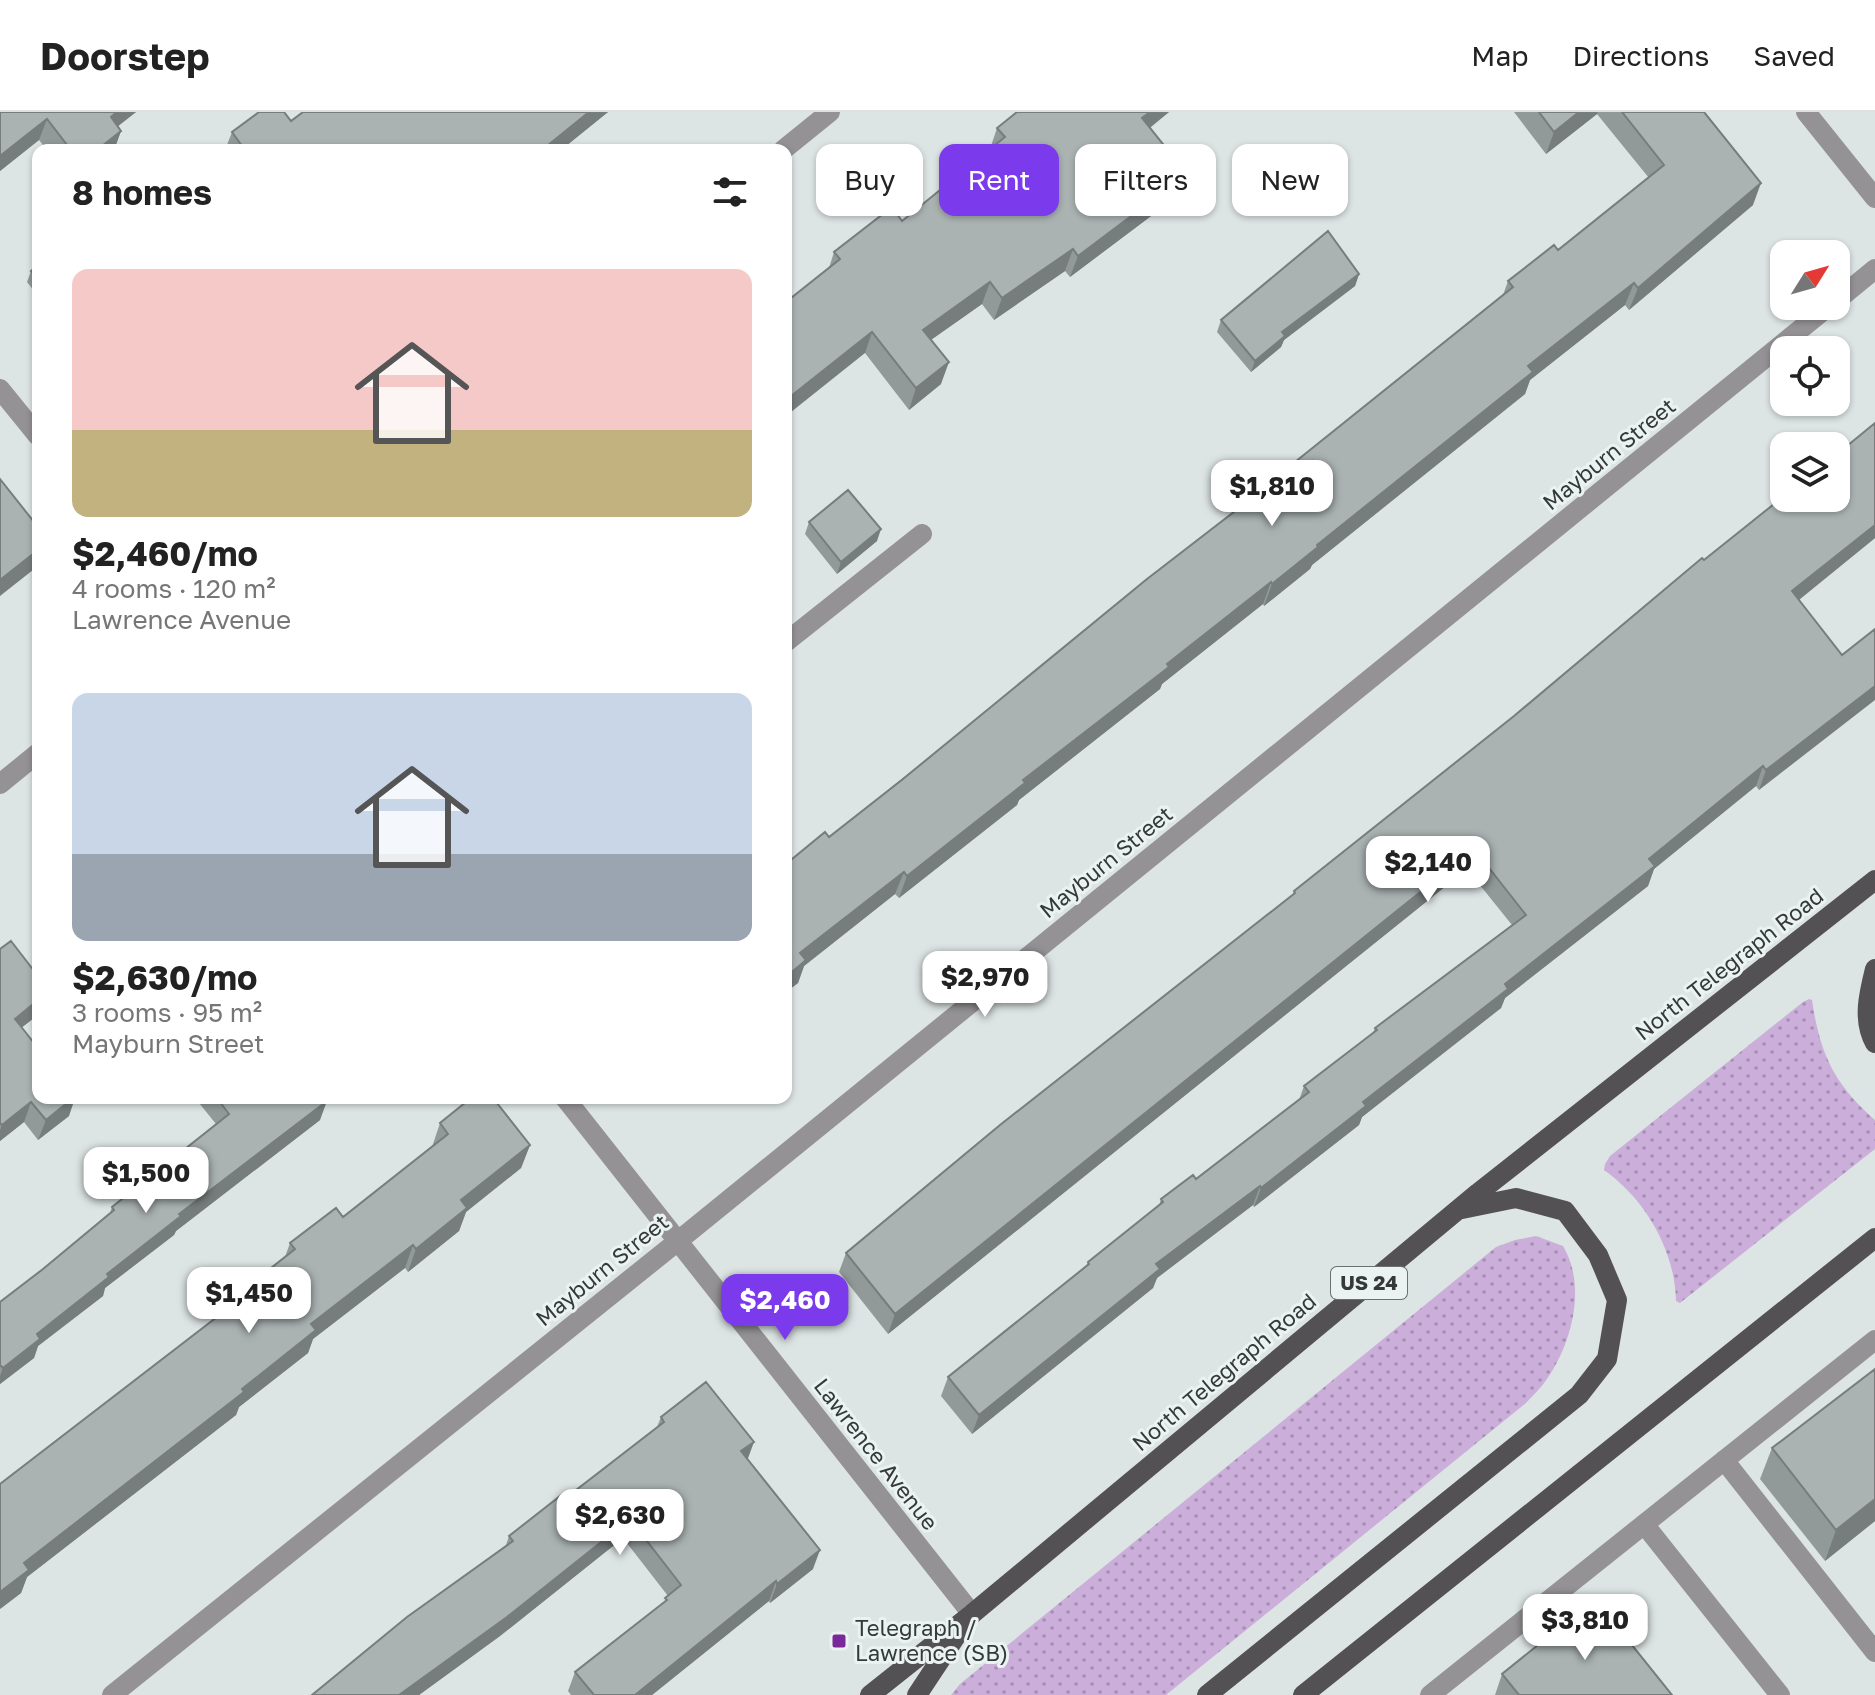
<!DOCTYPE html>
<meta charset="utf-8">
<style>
body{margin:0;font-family:"Golos Text",sans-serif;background:#f6f6f6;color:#222;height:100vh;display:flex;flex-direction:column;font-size:30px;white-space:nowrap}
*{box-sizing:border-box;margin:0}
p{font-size:26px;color:#767676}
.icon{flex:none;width:44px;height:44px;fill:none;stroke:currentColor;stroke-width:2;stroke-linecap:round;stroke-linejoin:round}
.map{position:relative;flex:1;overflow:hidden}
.panel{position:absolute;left:32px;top:32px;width:760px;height:960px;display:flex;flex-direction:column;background:#fff;border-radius:16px;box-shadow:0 2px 6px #0004}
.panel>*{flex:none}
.banner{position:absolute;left:816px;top:32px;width:760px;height:72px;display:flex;gap:16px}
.needle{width:52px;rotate:53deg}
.fabs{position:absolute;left:1770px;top:128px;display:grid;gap:16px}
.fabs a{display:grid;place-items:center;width:80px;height:80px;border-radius:16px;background:#fff;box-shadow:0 2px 6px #0004;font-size:40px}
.price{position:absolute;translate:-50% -68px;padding:0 18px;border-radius:16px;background:#fff;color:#222;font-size:26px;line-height:52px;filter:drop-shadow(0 2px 4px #0008)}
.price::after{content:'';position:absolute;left:50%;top:48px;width:24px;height:18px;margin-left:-12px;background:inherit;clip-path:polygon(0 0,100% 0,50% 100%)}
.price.selected{background:#7c3aed;color:#fff}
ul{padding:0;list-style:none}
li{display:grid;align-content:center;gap:16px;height:424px;padding:0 40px}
li span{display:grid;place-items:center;height:248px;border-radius:16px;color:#555}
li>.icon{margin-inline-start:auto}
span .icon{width:144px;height:144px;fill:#fffc;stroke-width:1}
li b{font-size:34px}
h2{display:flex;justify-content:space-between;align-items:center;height:96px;padding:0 40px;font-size:34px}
.chip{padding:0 28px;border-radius:16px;background:#fff;box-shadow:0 2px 6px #0004;font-size:28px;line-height:72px}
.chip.selected{background:#7c3aed;color:#fff}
header{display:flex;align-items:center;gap:48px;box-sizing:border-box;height:112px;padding:0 40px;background:#fff;border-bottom:2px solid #e0e0e0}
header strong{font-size:38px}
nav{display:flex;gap:44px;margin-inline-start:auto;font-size:28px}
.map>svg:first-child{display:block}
.green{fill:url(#green-dots)}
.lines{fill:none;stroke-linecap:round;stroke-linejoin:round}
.minor{stroke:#949295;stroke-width:20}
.major{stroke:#545155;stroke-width:20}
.wall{fill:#929999}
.shaded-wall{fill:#777d7d}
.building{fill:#aab2b2;stroke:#777d7d;stroke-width:2}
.poi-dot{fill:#7a299a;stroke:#eaf2f2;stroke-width:3}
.labels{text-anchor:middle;stroke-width:6;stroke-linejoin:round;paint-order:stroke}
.shield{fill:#eaf2f2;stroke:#6c7070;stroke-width:2}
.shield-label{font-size:20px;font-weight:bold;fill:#363939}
.street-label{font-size:22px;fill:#363939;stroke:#eaf2f2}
.poi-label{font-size:22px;fill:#363939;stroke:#eaf2f2;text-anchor:start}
</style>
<header>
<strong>Doorstep</strong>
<nav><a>Map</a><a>Directions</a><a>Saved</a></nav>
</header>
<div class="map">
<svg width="1875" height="1583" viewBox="0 0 1875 1583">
<defs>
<pattern id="green-dots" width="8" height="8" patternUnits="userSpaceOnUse" patternTransform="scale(2)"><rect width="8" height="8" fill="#cbafda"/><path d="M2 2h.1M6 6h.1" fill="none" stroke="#a68fb2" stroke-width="1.8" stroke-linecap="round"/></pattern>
</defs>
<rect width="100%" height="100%" fill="#dde5e4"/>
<path class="green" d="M1809,887l3,1c8,54 22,84 63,120v29l-195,154 -4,-2c-1,-51 -31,-102 -72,-131l1,-6 5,-8 193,-154z
M1536,1124l27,10c24,40 9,97 -16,133 -6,9 -14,16 -21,24l-360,292h-215l9,-11 536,-437 19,-7z"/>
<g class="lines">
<path class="minor" d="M1806,0l69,86
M783,38l47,-38
M1836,189l39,-32
M0,277l38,47
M786,530l136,-108
M0,672l38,-31
M565,986l407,516
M1724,1348l151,192
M1644,1412l136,171
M112,1583l566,-454 1151,-935
M1430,1583l445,-355"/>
<path class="major" d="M1875,857c-6,24 -13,51 0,74
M870,1583l102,-81 506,-421 397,-313
M917,1583l43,-65
M1207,1583l372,-300 28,-36 10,-59 -19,-45 -33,-44 -49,-13 -54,11
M1303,1583l572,-457"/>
</g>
<path class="wall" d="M0,0h136l-18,14 3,5 -7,19h-67l-8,-10 -39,31z
M303,0h305l-47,38h-336l7,-18 59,-11z
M1017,0h152l-19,16 29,67 -109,82 -5,-6 -71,49 -12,-16 -51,36 10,44 -32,26 -44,-57 -36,-85 5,-16 68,-31 88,-72 7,-21z
M1514,0h190l49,93 -124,105 -4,-5 -95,75 -5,14 -213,171 -2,4 -46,37 -1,-2 -101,80 -2,5 -141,111 -2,5 -118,93 -4,-4 -91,72 -6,17 -12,9v-128l43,-27 464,-371 2,-4 208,-167 5,-14 50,-31 91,-72 -52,-64 -51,40z
M38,153v31l-11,-14 4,-11z
M1359,162l-4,12 -71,54 -3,7 -30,25 -34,-40 4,-12z
M809,410l68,19 -40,33 -32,-40z
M1875,426l-76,62 43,55 -83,135 -3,-4 -102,83 -6,17 -143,112 -4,10 -139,109 -3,8 -105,82 -1,-2 -96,73 -4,10 -181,146 -31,-38 7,-19 138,-111 2,-4 71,-56 2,-7 35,-20 103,-79 5,-14 69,-53 2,-5 137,-103 -45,-56 -579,465 -49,-62 7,-19 447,-358 1,-4 220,-175 190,-156z
M0,837l22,79 47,88 -31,24 -14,-18 -24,19z
M195,986h129l-4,22 -144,111 -2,4 -69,53 -2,8 -65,50 -4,12 -34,26v-82l43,-33 67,-56 2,-6 104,-83z
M440,1011l90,22 -9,23 -55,44 -7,19 -51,41 -3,-4 -92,71 -5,14 -69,54 -3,8 -209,162 -6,16 -21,16 220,-295 3,-8 62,-49 5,-14 53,-26 89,-70z
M661,1305l86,42 66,110 -43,34 -1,-2 -117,94h-81l-3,-4 7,-19 89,-70 4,-6 -45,-58 -123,98 -81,59h-107l194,-150 3,-9 58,-39 90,-70z
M1772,1336l103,73 -50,40 -65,-82z
M1502,1562l170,21h-177z"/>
<path class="shaded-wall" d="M117,0h19l-33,26 8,-21z
M589,0h19l-47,38h-19z
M1150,0h19l-35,28 8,-22z
M1579,0h19l-1,2 -51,40 8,-22z
M47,7l-8,21 -39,31v-15z
M121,19l-7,19h-17z
M1187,62l-8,21 -109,82 8,-21z
M1761,71l-8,22 -124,105 9,-22z
M1073,137l-8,22 -71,49 8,-22z
M1359,162l-4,12 -71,54 -3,7 -30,25 4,-11 27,-29z
M990,170l-8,22 -67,47 8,-21z
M1634,171l-9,22 -95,75 -5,14 -213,171 -2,4 -46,37 8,-22 256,-218z
M872,220l-7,21 -79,63v-16z
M949,250l-8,22 -32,26 7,-22z
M1875,413v13l-90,73 7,-20z
M881,417l-4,12 -40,33 4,-12z
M38,438v16l-38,30v-16z
M1271,470l-8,22 -101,80 -2,5 -141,111 -2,5 -118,93 8,-22 260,-212z
M1875,574v14l-116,90 7,-20z
M1763,654l-7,20 -102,83 -6,17 -143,112 -4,10 -139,109 -3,8 -105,82 7,-19 244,-204 144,-125z
M1474,737l-7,20 -579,465 7,-20z
M904,760l-9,22 -91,72 -6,17 -12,9v-15l14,-24z
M38,888v15l-31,24 8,-20z
M73,986h2l-6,18 -31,24 8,-20z
M327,989l-7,19 -144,111 -2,4 -69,53 -2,8 -65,50 -4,12 -34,26v-8l3,-8 34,-34 142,-120z
M31,990l-7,20 -24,19v-11l2,-5z
M530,1033l-9,23 -55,44 -7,19 -51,41 8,-23 45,-49z
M1260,1074l-7,19 -96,73 -4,10 -181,146 7,-19 177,-151z
M413,1133l-8,23 -92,71 -5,14 -69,54 -3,8 -209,162 -6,16 -21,16v-17l24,-29 218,-174 69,-65z
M754,1330l-7,19 -6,-10z
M1875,1387v22l-50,40 11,-31z
M630,1407l-7,19 -123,98 -81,59h-20z
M820,1438l-7,19 -43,34 7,-19z
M776,1469l-7,20 -117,94h-17z"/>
<path class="building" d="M0,0h117l-6,5 10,14 -24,19h-26l-24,-31 -47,37z
M259,0h25l7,9 12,-9h286l-47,38h-297l-13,-18z
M1017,0h133l-8,6 45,56 -109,82 -5,-7 -71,49 -12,-16 -67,48 26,32 -33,26 -44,-56 -86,68v-98l54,-43 -6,-7 58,-45 10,14 103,-84 -8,-9z
M1539,0h40l-25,20z
M1622,0h82l57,71 -123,105 -4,-5 -106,83 5,6 -216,173 1,2 -46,37 -1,-2 -104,82 2,3 -146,113 2,3 -118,93 -3,-4 -104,81 6,7 -20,17v-113l39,-32 4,5 74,-58 244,-200 149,-115 -1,-2 218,-175 -5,-6 46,-36 4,5 106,-85z
M1328,119l31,43 -77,58 3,4 -30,25 -34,-41z
M38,153v14l-7,-8z
M1875,311v102l-83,66 50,64 33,-26v57l-109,84 -3,-4 -114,93 6,7 -150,118 3,5 -145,113 3,4 -105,82 -1,-2 -104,78 4,5 -181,146 -31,-38 141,-113 -1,-2 75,-60 -2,-3 32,-24 3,4 113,-87 -5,-6 73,-56 -2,-2 151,-113 -52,-66 -579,465 -49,-61 154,-128 295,-232 -1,-2 220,-175 188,-158 2,2 80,-64v2h52v-43z
M0,367l38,48v23l-38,30z
M848,378l33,39 -40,33 -32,-40z
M11,829l27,35v24l-23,19 23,29v50h35l-27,22 -15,-18 -29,23 -2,-2v-174z
M217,986h107l3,3 -148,113 2,2 -74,58 2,3 -72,57 3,5 -37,29 -3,-3v-63l43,-33 71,-59 -2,-3 117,-93z
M471,986h22l37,47 -69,55 6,8 -51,41 -3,-4 -102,79 5,6 -74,59 2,3 -220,171 5,7 -29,22v-108l226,-174 -3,-4 72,-57 -5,-6 46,-35 7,9 105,-83 -8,-11z
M1875,1257v130l-39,31 -64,-82z
M706,1270l48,60 -13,9 79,99 -43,34 -1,-3 -141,114h-41l-19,-23 92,-72 -2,-2 16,-13 -51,-66 -123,98 -108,78h-87l95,-78 106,-76 -4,-5 55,-43 3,4 97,-75 -3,-5z
M1595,1487l77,96h-153l-17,-21z"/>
<rect class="poi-dot" x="831" y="1521" width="16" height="16" rx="4"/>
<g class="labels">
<rect class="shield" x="1331" y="1155" width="76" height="32" rx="6"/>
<g class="shield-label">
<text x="1369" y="1178">US 24</text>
</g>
<g class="street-label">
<text transform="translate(1609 342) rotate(-39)" y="8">Mayburn Street</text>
<text transform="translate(1106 750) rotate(-39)" y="8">Mayburn Street</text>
<text transform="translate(1729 852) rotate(-38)" y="8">North Telegraph Road</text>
<text transform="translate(602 1158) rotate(-39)" y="8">Mayburn Street</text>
<text transform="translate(1224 1260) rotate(-40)" y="8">North Telegraph Road</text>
<text transform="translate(876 1342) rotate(52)" y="8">Lawrence Avenue</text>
</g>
<g class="poi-label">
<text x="855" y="1524">Telegraph /<tspan x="855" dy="25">Lawrence (SB)</tspan></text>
</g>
</g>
</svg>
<div class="fabs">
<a><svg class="needle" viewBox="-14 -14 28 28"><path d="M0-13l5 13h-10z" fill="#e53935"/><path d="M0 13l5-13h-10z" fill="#767676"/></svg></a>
<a><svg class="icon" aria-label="locate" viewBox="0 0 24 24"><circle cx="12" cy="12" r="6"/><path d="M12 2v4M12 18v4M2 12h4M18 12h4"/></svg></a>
<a><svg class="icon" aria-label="layers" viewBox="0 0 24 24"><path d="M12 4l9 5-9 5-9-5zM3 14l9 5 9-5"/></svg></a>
</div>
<b class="price" style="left:1272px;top:416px">$1,810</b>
<b class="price" style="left:1428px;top:792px">$2,140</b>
<b class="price" style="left:985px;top:907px">$2,970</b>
<b class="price" style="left:146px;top:1103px">$1,500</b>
<b class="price" style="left:249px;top:1223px">$1,450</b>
<b class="price selected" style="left:785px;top:1230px">$2,460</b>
<b class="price" style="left:620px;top:1445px">$2,630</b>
<b class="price" style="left:1585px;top:1550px">$3,810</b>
<div class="banner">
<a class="chip">Buy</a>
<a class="chip selected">Rent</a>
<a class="chip">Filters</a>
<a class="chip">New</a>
</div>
<section class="panel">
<h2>8 homes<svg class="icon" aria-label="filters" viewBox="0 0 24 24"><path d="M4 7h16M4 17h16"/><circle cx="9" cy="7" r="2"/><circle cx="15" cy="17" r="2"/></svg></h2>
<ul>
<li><span style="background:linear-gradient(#f6c9c9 65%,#c2b280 0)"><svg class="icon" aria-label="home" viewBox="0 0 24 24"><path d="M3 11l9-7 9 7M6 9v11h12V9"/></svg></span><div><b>$2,460/mo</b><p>4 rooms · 120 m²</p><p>Lawrence Avenue</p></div></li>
<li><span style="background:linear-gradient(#c9d6e8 65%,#9aa5b1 0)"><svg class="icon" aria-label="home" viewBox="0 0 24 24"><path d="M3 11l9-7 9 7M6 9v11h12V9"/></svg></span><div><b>$2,630/mo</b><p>3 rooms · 95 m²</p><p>Mayburn Street</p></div></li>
</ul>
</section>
</div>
